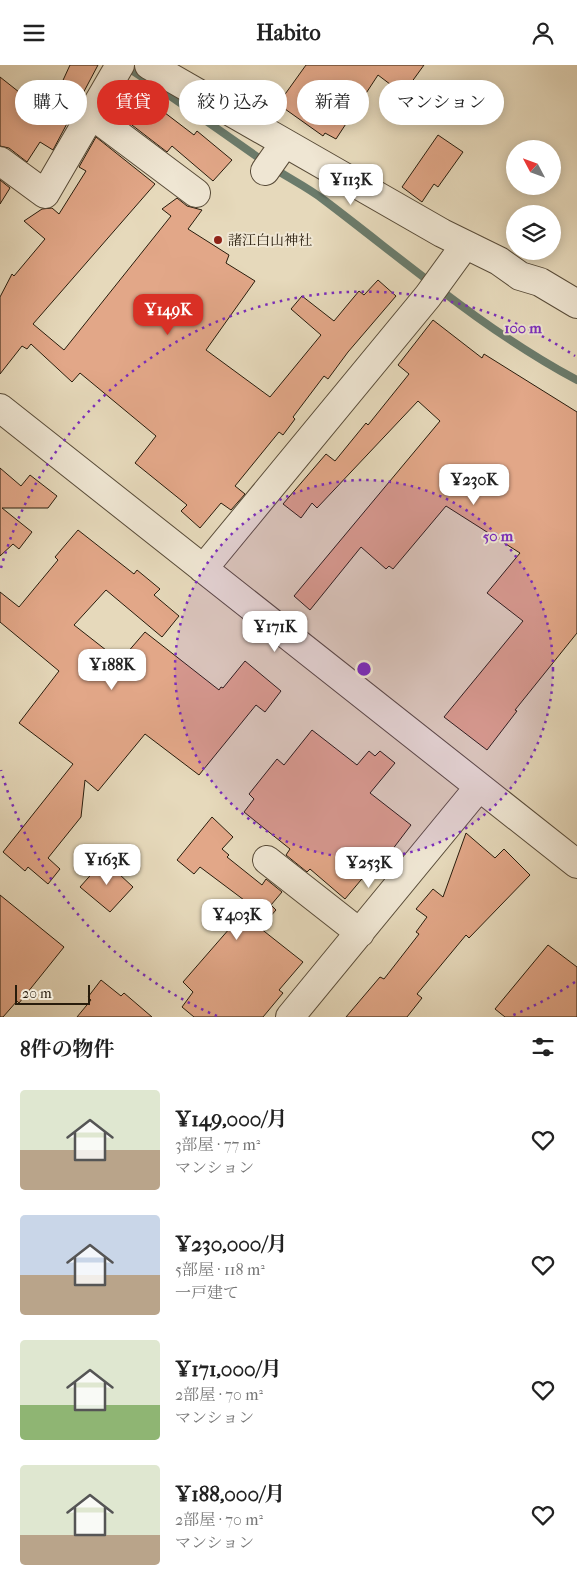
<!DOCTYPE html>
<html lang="ja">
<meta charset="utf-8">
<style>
body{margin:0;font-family:"IM FELL French Canon","Noto Serif JP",serif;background:#f2f2f2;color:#222;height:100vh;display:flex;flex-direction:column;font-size:19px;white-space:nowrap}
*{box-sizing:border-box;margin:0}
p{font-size:16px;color:#767676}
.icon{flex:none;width:28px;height:28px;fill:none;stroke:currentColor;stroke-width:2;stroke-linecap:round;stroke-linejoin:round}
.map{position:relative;height:952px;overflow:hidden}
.panel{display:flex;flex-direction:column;background:#fff;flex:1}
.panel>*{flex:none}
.banner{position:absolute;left:15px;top:15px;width:548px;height:45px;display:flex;gap:10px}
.needle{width:32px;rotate:311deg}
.buttons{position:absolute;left:506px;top:75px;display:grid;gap:10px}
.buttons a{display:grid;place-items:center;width:55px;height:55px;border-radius:50%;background:#fff;box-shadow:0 2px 12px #0003;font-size:25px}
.scale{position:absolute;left:15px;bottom:12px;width:75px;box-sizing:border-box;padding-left:5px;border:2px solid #281c0c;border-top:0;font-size:14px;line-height:18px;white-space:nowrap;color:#281c0c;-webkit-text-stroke:4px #efe6d3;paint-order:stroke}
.price{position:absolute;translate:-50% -42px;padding:0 11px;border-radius:10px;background:#fff;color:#222;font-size:16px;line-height:32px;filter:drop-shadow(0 1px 2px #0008)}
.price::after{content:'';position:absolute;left:50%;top:30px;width:15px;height:11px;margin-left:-8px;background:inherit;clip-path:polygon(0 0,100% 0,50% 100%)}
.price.on{background:#d93025;color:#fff}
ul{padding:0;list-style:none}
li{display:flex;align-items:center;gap:15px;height:125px;padding:0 20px}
li span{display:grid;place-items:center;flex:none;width:140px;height:100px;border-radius:5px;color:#555}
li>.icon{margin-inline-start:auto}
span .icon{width:60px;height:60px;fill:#fffc;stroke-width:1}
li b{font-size:21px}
h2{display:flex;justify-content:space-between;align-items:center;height:60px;padding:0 20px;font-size:21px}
.tag{padding:0 18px;border-radius:22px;background:#fff;box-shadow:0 2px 12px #0003;font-size:18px;line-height:45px}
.tag.on{background:#d93025;color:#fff}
header{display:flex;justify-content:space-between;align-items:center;height:65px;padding:0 20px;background:#fff;font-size:22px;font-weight:700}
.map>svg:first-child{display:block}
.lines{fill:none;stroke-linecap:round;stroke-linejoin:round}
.stream{stroke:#6b7b6b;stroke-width:8}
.building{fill:#e2a788;stroke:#281c0c}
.minor-casing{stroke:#584b38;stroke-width:30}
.minor{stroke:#efe6d3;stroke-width:28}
.ring{fill:none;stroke:#7b2cbf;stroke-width:2.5;stroke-dasharray:2.5 5}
.poi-dot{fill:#8f2418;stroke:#efe6d3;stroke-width:2}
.labels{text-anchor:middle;stroke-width:4;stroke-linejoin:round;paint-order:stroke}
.poi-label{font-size:14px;fill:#281c0c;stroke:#efe6d3;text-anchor:start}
.centre{fill:#7b2cbf;stroke:#efe6d3;stroke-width:2.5}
.ring-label{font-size:15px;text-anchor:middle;font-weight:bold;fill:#7b2cbf;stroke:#efe6d3;stroke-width:4;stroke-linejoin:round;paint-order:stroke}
</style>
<header><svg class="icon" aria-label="menu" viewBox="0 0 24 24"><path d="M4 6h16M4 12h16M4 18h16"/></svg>Habito<svg class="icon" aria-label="person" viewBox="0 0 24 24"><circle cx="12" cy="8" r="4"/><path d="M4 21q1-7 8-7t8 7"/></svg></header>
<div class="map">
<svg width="577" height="952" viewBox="0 0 577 952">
<rect width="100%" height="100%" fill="#e6d9bb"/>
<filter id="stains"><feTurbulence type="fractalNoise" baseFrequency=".004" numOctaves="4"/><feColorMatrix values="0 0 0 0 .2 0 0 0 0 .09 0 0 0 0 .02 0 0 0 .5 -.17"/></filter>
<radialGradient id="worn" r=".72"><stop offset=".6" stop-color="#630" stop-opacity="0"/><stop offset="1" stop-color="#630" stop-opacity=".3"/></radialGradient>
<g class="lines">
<path class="stream" d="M125,1c48,31 94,64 141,97 18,13 40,23 58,37 82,62 161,131 253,180"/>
</g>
<path class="building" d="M70,0h28l-45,85 -13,-8 -13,20 -18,-14 -9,-2v-69l38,30 7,-10 8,5z
M306,0h118l-21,29 -25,-19 -42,64 -11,-6 -2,3 -45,-32z
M152,38l42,32 3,-4 35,29 -19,21 -41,-35 -5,6 -39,-30 14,-17 5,4z
M438,70l25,17 -25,35 -4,-3 -12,18 -20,-15z
M96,72l59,47 -122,140 31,26 107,-134 -9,-7 15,-11 10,8 15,4 -14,19 41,26 -3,8 29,18 -49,69 64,47 51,-62 -30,-26 11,-13 32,25 25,-30 5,4 14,-15 18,16 -48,56 -20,27 -4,-3 -31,41 2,2 -12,16 -4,-3 -44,54 10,8 -14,16 -10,-7 -21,25 -19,-17 6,-6 -52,-42 21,-27 -76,-63 -8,9 -41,-38 -4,5 -5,-3 -22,28v-77l12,-23 2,2 31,-37 -21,-18 18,-12 10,-1 7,6 27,-43 -7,-4z
M0,115l10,8 -10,16z
M433,255l49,38 2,-4 93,58v221l-62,77 2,1 -30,39 -43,-33 79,-96 -36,-28 33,-40 -74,-47 -53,63 -4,-3 -3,3 -25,-22 -51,63 -16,-14 146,-175 -22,-20 -101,107 -5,-5 -11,15 -18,-14 43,-50 9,7 31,-38 2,2 41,-51 -11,-9z
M0,403l21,18 9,-11 27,21 -9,12h-46l30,24 -13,17 -6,-5 -13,12z
M78,465l56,44 3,-4 23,19 -6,6 25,21 -17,21 -56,-47 -32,35 46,36 25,-29 74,58 2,-3 2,1 22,-27 36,30 -16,21 -9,-7 -57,70 -54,-41 -47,57 -13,-11 -4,37 -33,41 12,11 -12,15 -20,-17 -3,4 -22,-19 70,-88 -54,-41 40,-52 -59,-49v-30l19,15 39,-47 -3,-3z
M312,665l45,35 12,-14 6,5 5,-5 15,12 -25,30 41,32 -19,25 9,7 -12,15 -11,-8 -11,11 -1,-1 -21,25 -35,-30 -3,3 -21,-17 4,-6 -46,-37 10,-13 -5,-5 28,-35 7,6z
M212,752l21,20 -11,12 7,6 -2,2 35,28 4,-6 16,13 -11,13 5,5 -16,18 43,34 -24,28 4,3 -20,24h-69l-12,-10 11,-15 -10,-10 47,-54 18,-25 -48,-36 -6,7 -17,-14z
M466,768l29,25 9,-9 26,26 -61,63 -3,-3 -49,59 5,4 -15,19h-61l34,-40 4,2 35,-45 -3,-2 11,-15 -11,-8 17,-20 10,8z
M104,795l29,27 -23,25 -30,-25z
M0,830l64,52 -45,56 -2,-2 -14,16h-3z
M548,880l29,22v50h-72l-10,-8z
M101,915l20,16 3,-3 28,24h-75l14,-17 -3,-3z"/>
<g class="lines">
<g class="minor-casing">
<path id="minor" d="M149,0l293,168 57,28 21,15 20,6 37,22
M92,50l104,78
M0,96l45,33 75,-129
M265,106l19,-27
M0,343l577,456
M203,504l225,-273 37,-51
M267,795l93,73
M290,952l189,-230"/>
</g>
<use href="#minor" class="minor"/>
</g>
<circle cx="364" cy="604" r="189" fill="#7b2cbf" fill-opacity=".12"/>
<g class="ring">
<circle cx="364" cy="604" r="189"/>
<path d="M575 917A377 377 0 0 1 511 951M217 951A377 377 0 0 1 1 705M1 503A377 377 0 0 1 575 291"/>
</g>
<circle class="poi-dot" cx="218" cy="175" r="5"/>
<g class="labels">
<g class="poi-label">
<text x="228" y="180">諸江白山神社</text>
</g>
</g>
<circle cx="364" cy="604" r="8" class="centre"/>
<g class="ring-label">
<text x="523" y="268">100 m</text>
<text x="498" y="476">50 m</text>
</g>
<rect width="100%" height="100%" filter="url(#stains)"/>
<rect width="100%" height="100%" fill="url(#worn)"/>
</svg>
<div class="buttons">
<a><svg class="needle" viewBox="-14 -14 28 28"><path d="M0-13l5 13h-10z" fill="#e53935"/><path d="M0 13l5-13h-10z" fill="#767676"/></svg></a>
<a><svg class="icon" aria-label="layers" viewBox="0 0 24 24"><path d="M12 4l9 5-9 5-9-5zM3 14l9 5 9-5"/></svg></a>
</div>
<div class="scale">20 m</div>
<b class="price" style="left:351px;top:141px">¥113K</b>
<b class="price on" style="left:168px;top:271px">¥149K</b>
<b class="price" style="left:474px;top:441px">¥230K</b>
<b class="price" style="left:275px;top:588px">¥171K</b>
<b class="price" style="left:112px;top:626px">¥188K</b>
<b class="price" style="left:107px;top:821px">¥163K</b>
<b class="price" style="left:369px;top:824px">¥253K</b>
<b class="price" style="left:237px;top:876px">¥403K</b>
<div class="banner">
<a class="tag">購入</a>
<a class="tag on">賃貸</a>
<a class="tag">絞り込み</a>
<a class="tag">新着</a>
<a class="tag">マンション</a>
</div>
</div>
<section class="panel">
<h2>8件の物件<svg class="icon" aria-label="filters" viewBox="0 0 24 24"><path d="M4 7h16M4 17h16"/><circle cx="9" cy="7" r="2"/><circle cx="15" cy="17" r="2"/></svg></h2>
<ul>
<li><span style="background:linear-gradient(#dfe7d0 60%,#b9a48a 0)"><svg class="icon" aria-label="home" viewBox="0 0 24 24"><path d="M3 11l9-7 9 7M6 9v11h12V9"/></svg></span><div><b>¥149,000/月</b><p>3部屋 · 77 m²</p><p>マンション</p></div><svg class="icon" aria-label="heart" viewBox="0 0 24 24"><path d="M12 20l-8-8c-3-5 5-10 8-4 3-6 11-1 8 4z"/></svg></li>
<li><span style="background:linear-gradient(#c9d6e8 60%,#b9a48a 0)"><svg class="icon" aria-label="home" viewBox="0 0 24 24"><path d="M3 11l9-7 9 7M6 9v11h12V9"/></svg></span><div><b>¥230,000/月</b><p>5部屋 · 118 m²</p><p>一戸建て</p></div><svg class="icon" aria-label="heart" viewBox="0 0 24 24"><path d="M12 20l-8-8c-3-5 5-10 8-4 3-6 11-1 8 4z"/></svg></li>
<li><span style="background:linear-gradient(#dfe7d0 65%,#8fb573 0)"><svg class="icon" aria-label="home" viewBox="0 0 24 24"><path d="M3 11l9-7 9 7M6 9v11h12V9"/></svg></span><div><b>¥171,000/月</b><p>2部屋 · 70 m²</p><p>マンション</p></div><svg class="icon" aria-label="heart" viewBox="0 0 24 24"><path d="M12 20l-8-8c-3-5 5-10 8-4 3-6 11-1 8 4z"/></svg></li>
<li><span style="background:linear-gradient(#dfe7d0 70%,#b9a48a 0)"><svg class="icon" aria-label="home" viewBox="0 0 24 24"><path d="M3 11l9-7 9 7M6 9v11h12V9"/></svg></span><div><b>¥188,000/月</b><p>2部屋 · 70 m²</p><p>マンション</p></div><svg class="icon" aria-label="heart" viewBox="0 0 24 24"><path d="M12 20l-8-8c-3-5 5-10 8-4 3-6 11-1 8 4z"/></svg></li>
</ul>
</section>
